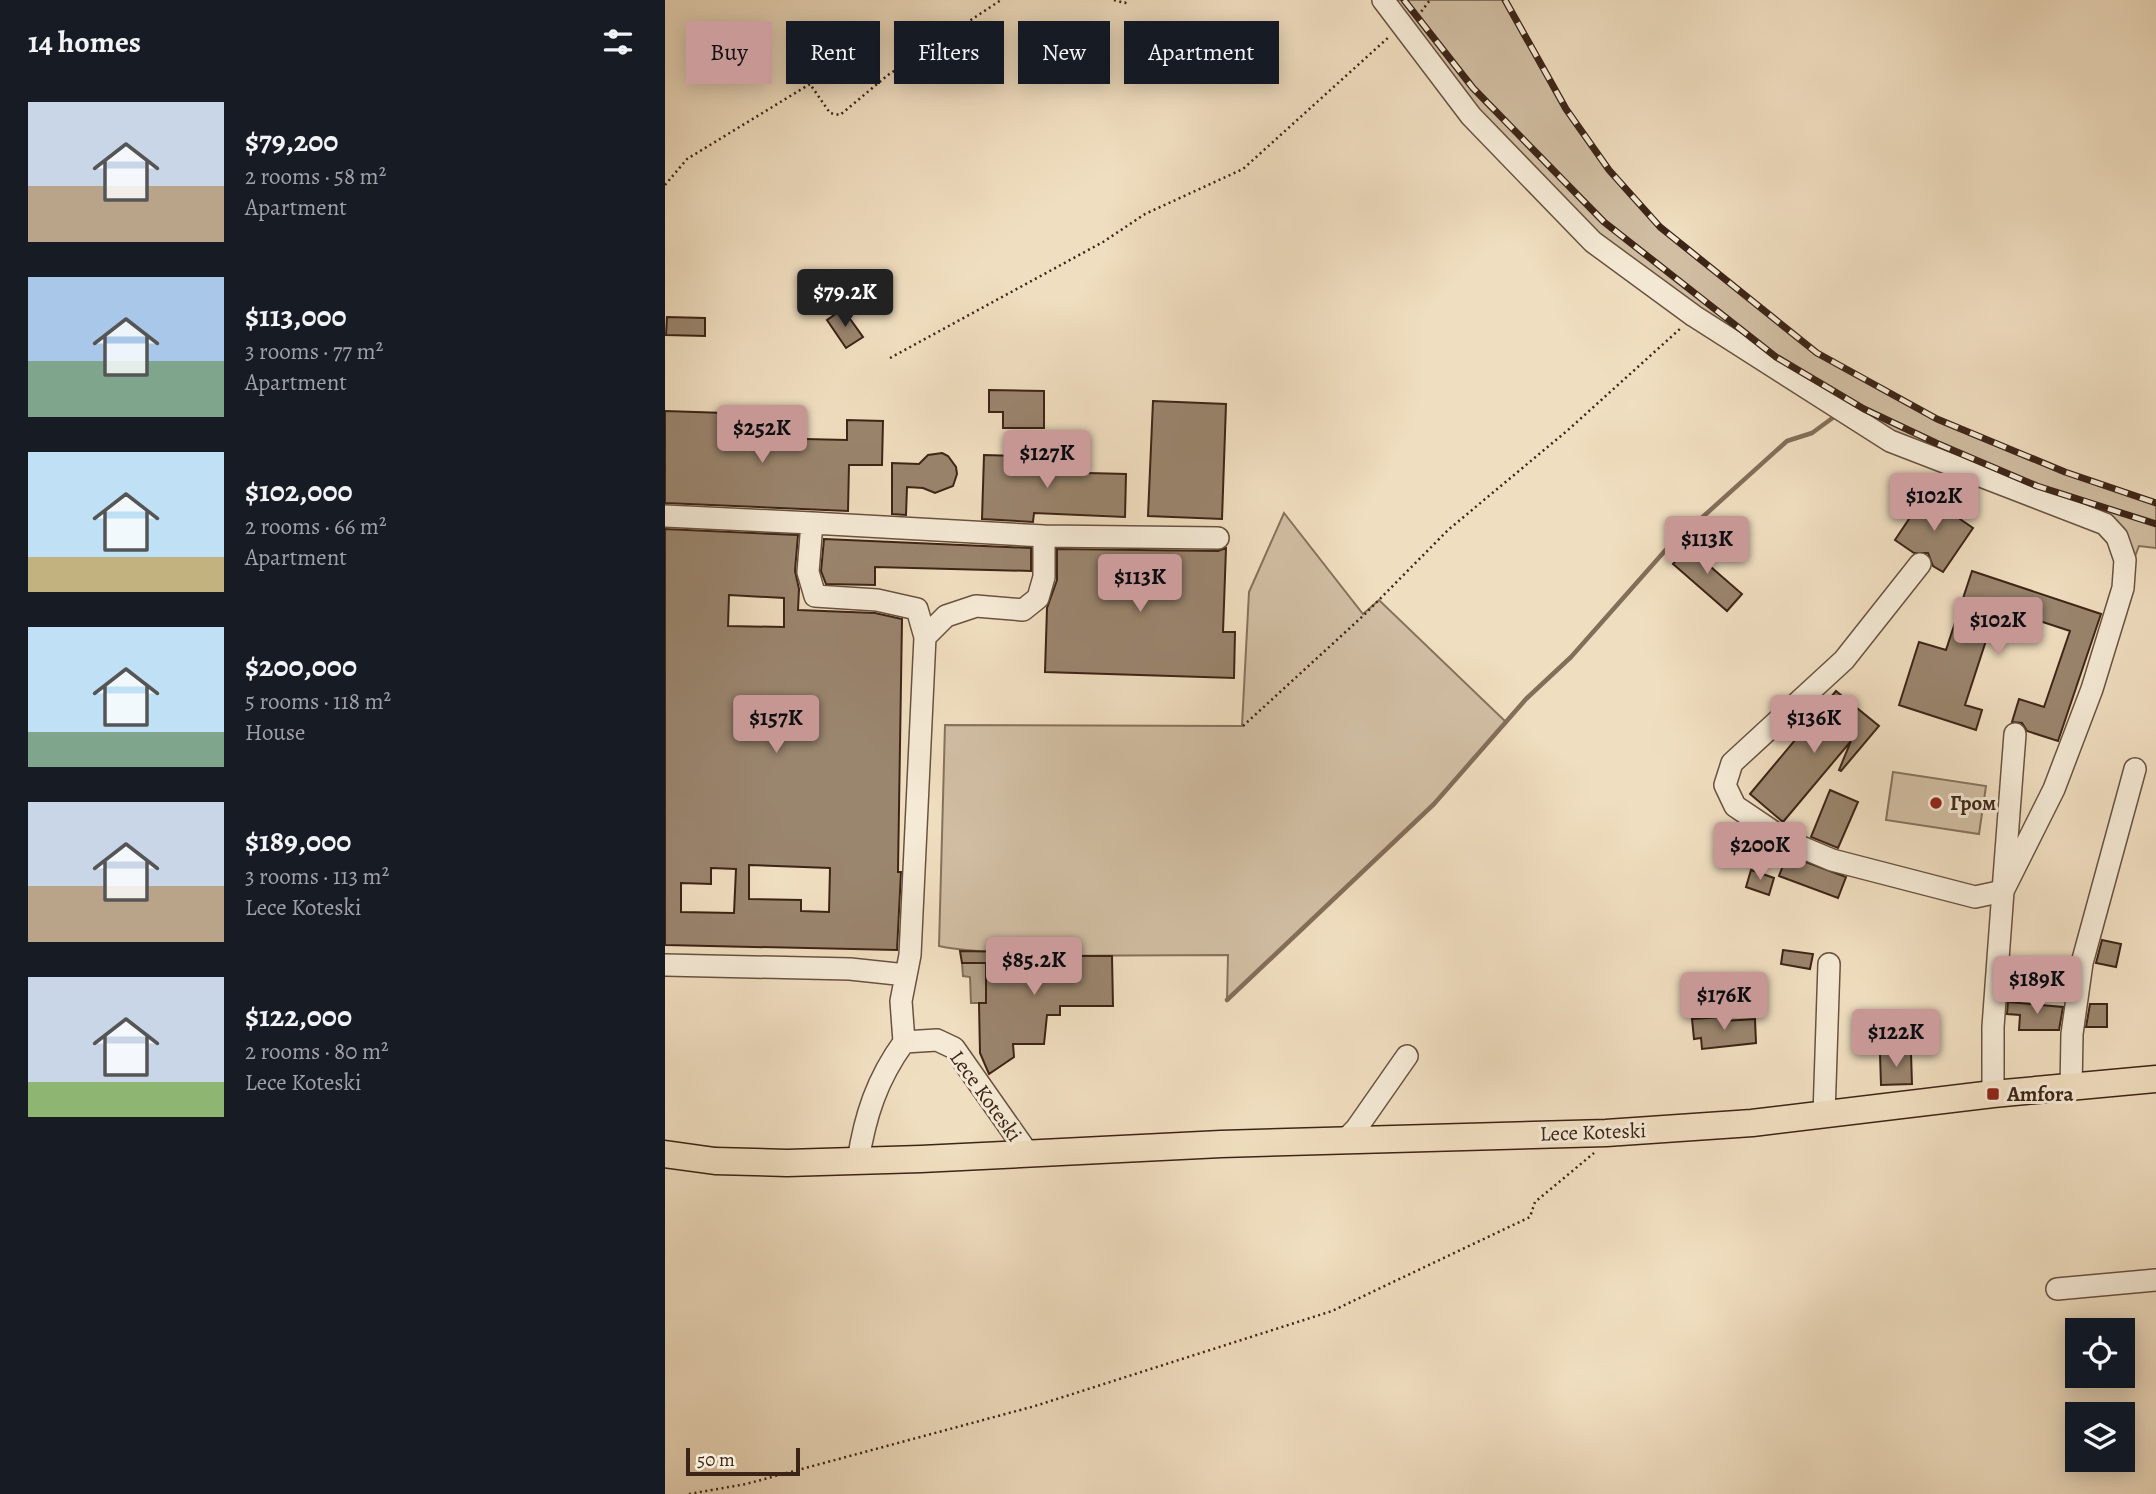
<!DOCTYPE html>
<meta charset="utf-8">
<style>
body{margin:0;font-family:Alegreya,serif;background:#20242c;color:#f1f3f6;height:100vh;display:flex;flex-direction:column;font-size:26px;white-space:nowrap}
*{box-sizing:border-box;margin:0}
p{font-size:23px;color:#9ea1a6}
.icon{flex:none;width:38px;height:38px;fill:none;stroke:currentColor;stroke-width:2;stroke-linecap:round;stroke-linejoin:round}
.map{position:relative;flex:1;overflow:hidden}
.sheet{display:flex;flex-direction:column;background:#171b24;width:665px}
.sheet>*{flex:none}
.top-card{position:absolute;left:21px;top:21px;width:665px;height:63px;display:flex;gap:14px}
.tools{position:absolute;left:1400px;top:1318px;display:grid;gap:14px}
.tools a{display:grid;place-items:center;width:70px;height:70px;border-radius:0px;background:#171b24;box-shadow:0 4px 18px #0003;font-size:35px}
.scale{position:absolute;left:21px;bottom:18px;width:114px;box-sizing:border-box;padding-left:7px;border:4px solid #3c2416;border-top:0;font-size:19px;line-height:24px;white-space:nowrap;color:#3c2416;-webkit-text-stroke:5px #f5ead6;paint-order:stroke}
.price{position:absolute;translate:-50% -60px;padding:0 16px;border-radius:7px;background:#c59692;color:#111;font-size:23px;line-height:46px;filter:drop-shadow(0 2px 4px #0008)}
.price::after{content:'';position:absolute;left:50%;top:42px;width:21px;height:16px;margin-left:-10px;background:inherit;clip-path:polygon(0 0,100% 0,50% 100%)}
.price.selected{background:#222;color:#fff}
ul{padding:0;list-style:none}
li{display:flex;align-items:center;gap:21px;height:175px;padding:0 28px}
li span{display:grid;place-items:center;flex:none;width:196px;height:140px;border-radius:0px;color:#555}
li>.icon{margin-inline-start:auto}
span .icon{width:84px;height:84px;fill:#fffc;stroke-width:1}
li b{font-size:30px}
h2{display:flex;justify-content:space-between;align-items:center;height:84px;padding:0 28px;font-size:30px}
.chip{padding:0 24px;border-radius:0px;background:#171b24;box-shadow:0 4px 18px #0003;font-size:24px;line-height:63px}
.chip.selected{background:#c59692;color:#111}
main{display:flex;flex:1;min-height:0}
.map>svg:first-child{display:block}
.green{fill:#d1bea3;stroke:#86715c;stroke-width:2}
.water{fill:#b39f86;stroke:#836e59;stroke-width:2}
.lines{fill:none;stroke-linecap:round;stroke-linejoin:round}
.stream{stroke:#836e59;stroke-width:4.5}
.building{fill:#9a856e;stroke:#3c2416;stroke-width:2;fill-rule:evenodd}
.minor-casing{stroke:#695240;stroke-width:24}
.major-casing{stroke:#3c2416;stroke-width:29}
.path{stroke:#3c2416;stroke-width:2.5;stroke-dasharray:2 3.5;stroke-linecap:butt}
.minor{stroke:#f5ead6;stroke-width:21}
.major{stroke:#f0dec0;stroke-width:26}
.rail-casing{stroke:#3c2416;stroke-width:7}
.rail{stroke:#f5ead6;stroke-width:4.5;stroke-dasharray:13;stroke-linecap:butt}
.poi-dot{fill:#8f2418;stroke:#f5ead6;stroke-width:2.5}
.labels{text-anchor:middle;stroke-width:6;stroke-linejoin:round;paint-order:stroke}
.poi-label{font-size:21px;font-weight:bold;fill:#3c2416;stroke:#f5ead6;text-anchor:start}
.street-label{font-size:21px;fill:#3c2416;stroke:#f5ead6}
</style>
<main>
<section class="sheet">
<h2>14 homes<svg class="icon" aria-label="filters" viewBox="0 0 24 24"><path d="M4 7h16M4 17h16"/><circle cx="9" cy="7" r="2"/><circle cx="15" cy="17" r="2"/></svg></h2>
<ul>
<li><span style="background:linear-gradient(#c9d6e8 60%,#b9a48a 0)"><svg class="icon" aria-label="home" viewBox="0 0 24 24"><path d="M3 11l9-7 9 7M6 9v11h12V9"/></svg></span><div><b>$79,200</b><p>2 rooms · 58 m²</p><p>Apartment</p></div></li>
<li><span style="background:linear-gradient(#a9c7e8 60%,#7fa58c 0)"><svg class="icon" aria-label="home" viewBox="0 0 24 24"><path d="M3 11l9-7 9 7M6 9v11h12V9"/></svg></span><div><b>$113,000</b><p>3 rooms · 77 m²</p><p>Apartment</p></div></li>
<li><span style="background:linear-gradient(#bfe0f5 75%,#c2b280 0)"><svg class="icon" aria-label="home" viewBox="0 0 24 24"><path d="M3 11l9-7 9 7M6 9v11h12V9"/></svg></span><div><b>$102,000</b><p>2 rooms · 66 m²</p><p>Apartment</p></div></li>
<li><span style="background:linear-gradient(#bfe0f5 75%,#7fa58c 0)"><svg class="icon" aria-label="home" viewBox="0 0 24 24"><path d="M3 11l9-7 9 7M6 9v11h12V9"/></svg></span><div><b>$200,000</b><p>5 rooms · 118 m²</p><p>House</p></div></li>
<li><span style="background:linear-gradient(#c9d6e8 60%,#b9a48a 0)"><svg class="icon" aria-label="home" viewBox="0 0 24 24"><path d="M3 11l9-7 9 7M6 9v11h12V9"/></svg></span><div><b>$189,000</b><p>3 rooms · 113 m²</p><p>Lece Koteski</p></div></li>
<li><span style="background:linear-gradient(#c9d6e8 75%,#8fb573 0)"><svg class="icon" aria-label="home" viewBox="0 0 24 24"><path d="M3 11l9-7 9 7M6 9v11h12V9"/></svg></span><div><b>$122,000</b><p>2 rooms · 80 m²</p><p>Lece Koteski</p></div></li>
</ul>
</section>
<div class="map">
<svg width="1491" height="1494" viewBox="0 0 1491 1494">
<rect width="100%" height="100%" fill="#f0dec0"/>
<filter id="stains"><feTurbulence type="fractalNoise" baseFrequency=".00286" numOctaves="4"/><feColorMatrix values="0 0 0 0 .2 0 0 0 0 .09 0 0 0 0 .02 0 0 0 .5 -.17"/></filter>
<radialGradient id="worn" r=".72"><stop offset=".6" stop-color="#630" stop-opacity="0"/><stop offset="1" stop-color="#630" stop-opacity=".3"/></radialGradient>
<path class="green" d="M718,0h122l61,109 43,61 51,57 157,126 120,66 128,53 91,31v45l-17,-2 -16,42 -6,-51 -227,-96 -297,-199z
M619,513l79,101 16,-14 127,122 -72,82 -207,196 1,-45 -211,1c-26,-6 -52,-4 -78,-10l6,-221 297,1 7,-134z
M1228,772l93,14 -7,48 -93,-14z"/>
<path class="water" d="M297,963h24v40h-15l-1,-26 -7,-1z"/>
<g class="lines">
<path class="stream" d="M562,1000l207,-196 92,-105 45,-42 115,-130 10,-4 91,-82 25,-8 26,-19"/>
</g>
<path class="building" d="M178,309l20,28 -17,11 -19,-28z
M2,317l38,1v18l-39,-1z
M324,390l55,1v37h-41v-16h-14z
M488,401l73,3 -4,115 -74,-3z
M0,411l60,2 -1,24 123,3v-20l36,1 -1,44h-33l-1,46 -183,-8z
M277,453l6,3 8,11 1,7 -4,12 -18,7 -12,-5 -16,-1 -1,28 -14,-1v-51l27,1 9,-9z
M319,455l66,2 -1,15 77,2 -1,43 -91,-4 -1,9 -51,-3z
M1260,495l48,33 -30,44 -10,-6 -5,-13h-14l-19,-13z
M0,529l133,6 -3,36 4,18 -1,21 77,3 27,6 -4,253h3l-4,78 -232,-5zM64,595l55,3v29l-56,-1zM84,865l81,3 -1,44 -28,-1v-11l-52,-1zM46,868l25,1 -2,44 -53,-1v-29l30,1z
M159,539l207,9v23l-156,-4v18l-49,-1 -5,-13z
M1029,540l17,15 -7,6 38,33 -15,17 -54,-47z
M561,548l-3,84h12l-1,46 -189,-6 2,-64 10,-28v-31l161,2z
M1307,571l129,43 -43,127 -31,-10 -5,-8 -10,-1 7,-23 25,8 26,-76 -73,-24 -32,98 17,5 -6,20 -77,-25 20,-63 27,8z
M1171,691l43,35 -38,45 -2,-1 12,-29 -68,81 -33,-28z
M1165,790l28,12 -20,46 -27,-11z
M1122,855l59,22 -8,21 -59,-22z
M1086,870l23,8 -5,17 -23,-8z
M1437,940l19,4 -5,23 -20,-4z
M1118,950l30,4 -3,15 -29,-5z
M295,951l55,1v4h97l1,50h-53v9h-13l-3,29h-31l1,13 -25,17 -9,-21 -1,-50h7v-40h-24z
M1343,1002l55,5 -4,23h-40l1,-15 -13,-1z
M1425,1004h17v23h-21z
M1058,1017v4l32,-2 1,24 -54,6 -1,-11 -7,1 -2,-20z
M1246,1053l1,31 -31,1 -1,-31z"/>
<g class="lines">
<g class="minor-casing">
<path id="minor" d="M718,0l88,116 122,126 101,74 196,125 215,83 12,13 8,23 -2,28 -31,101 -38,100 -51,102 -10,136v67
M0,516l147,7 -4,49 7,24 62,4 40,9 8,28 -15,318 -9,46 3,41
M147,523l232,13v41l-6,21 -15,12 -47,-4 -30,10 -21,21
M379,536l174,2
M1255,564l-76,96 -112,103 -7,22 10,21 52,35 45,19 143,37 28,-6 12,-157
M0,965l185,4 56,6
M1406,1089l1,-55 10,-71 53,-194
M1159,1115l5,-151
M680,1140l11,-11 51,-73
M193,1161c7,-45 19,-82 46,-119l33,-2 17,8 73,104
M1392,1289l99,-9"/>
</g>
<g class="major-casing">
<path id="major" d="M0,1154l50,7 72,2 134,-4 300,-15 385,-11 146,-10 241,-29 163,-15"/>
</g>
<path class="path" d="M449,0l11,3 3,-3
M753,16l12,-16
M0,185l22,-26 123,-75 20,29 10,2 48,-40 113,-75
M225,358l213,-116 42,-28 98,-45 147,-133
M578,726l121,-111 84,-85 120,-100 113,-102
M24,1494l57,-10 289,-78 297,-95 198,-94 5,-15 59,-49"/>
<use href="#minor" class="minor"/>
<use href="#major" class="major"/>
<g class="rail-casing">
<path id="rail" d="M739,0l69,88 131,134 172,135 88,52 72,34 101,43 119,38
M840,0l61,109 43,61 51,57 157,126 120,66 128,53 91,31"/>
</g>
<use href="#rail" class="rail"/>
</g>
<g class="poi-dot">
<circle cx="1271" cy="803" r="7"/>
<rect x="1321" y="1087" width="14" height="14" rx="3.5"/>
</g>
<g class="labels">
<g class="poi-label">
<text x="1285" y="810">Гром</text>
<text x="1342" y="1101">Amfora</text>
</g>
<g class="street-label">
<text transform="translate(321 1096) rotate(54)" y="7">Lece Koteski</text>
<text transform="translate(928 1132) rotate(-2)" y="7">Lece Koteski</text>
</g>
</g>
<rect width="100%" height="100%" filter="url(#stains)"/>
<rect width="100%" height="100%" fill="url(#worn)"/>
</svg>
<div class="tools">
<a><svg class="icon" aria-label="locate" viewBox="0 0 24 24"><circle cx="12" cy="12" r="6"/><path d="M12 2v4M12 18v4M2 12h4M18 12h4"/></svg></a>
<a><svg class="icon" aria-label="layers" viewBox="0 0 24 24"><path d="M12 4l9 5-9 5-9-5zM3 14l9 5 9-5"/></svg></a>
</div>
<div class="scale">50 m</div>
<b class="price selected" style="left:180px;top:329px">$79.2K</b>
<b class="price" style="left:97px;top:465px">$252K</b>
<b class="price" style="left:382px;top:490px">$127K</b>
<b class="price" style="left:1269px;top:533px">$102K</b>
<b class="price" style="left:1042px;top:576px">$113K</b>
<b class="price" style="left:475px;top:614px">$113K</b>
<b class="price" style="left:1333px;top:657px">$102K</b>
<b class="price" style="left:111px;top:755px">$157K</b>
<b class="price" style="left:1149px;top:755px">$136K</b>
<b class="price" style="left:1095px;top:882px">$200K</b>
<b class="price" style="left:369px;top:997px">$85.2K</b>
<b class="price" style="left:1372px;top:1016px">$189K</b>
<b class="price" style="left:1059px;top:1032px">$176K</b>
<b class="price" style="left:1231px;top:1069px">$122K</b>
<div class="top-card">
<a class="chip selected">Buy</a>
<a class="chip">Rent</a>
<a class="chip">Filters</a>
<a class="chip">New</a>
<a class="chip">Apartment</a>
</div>
</div>
</main>
